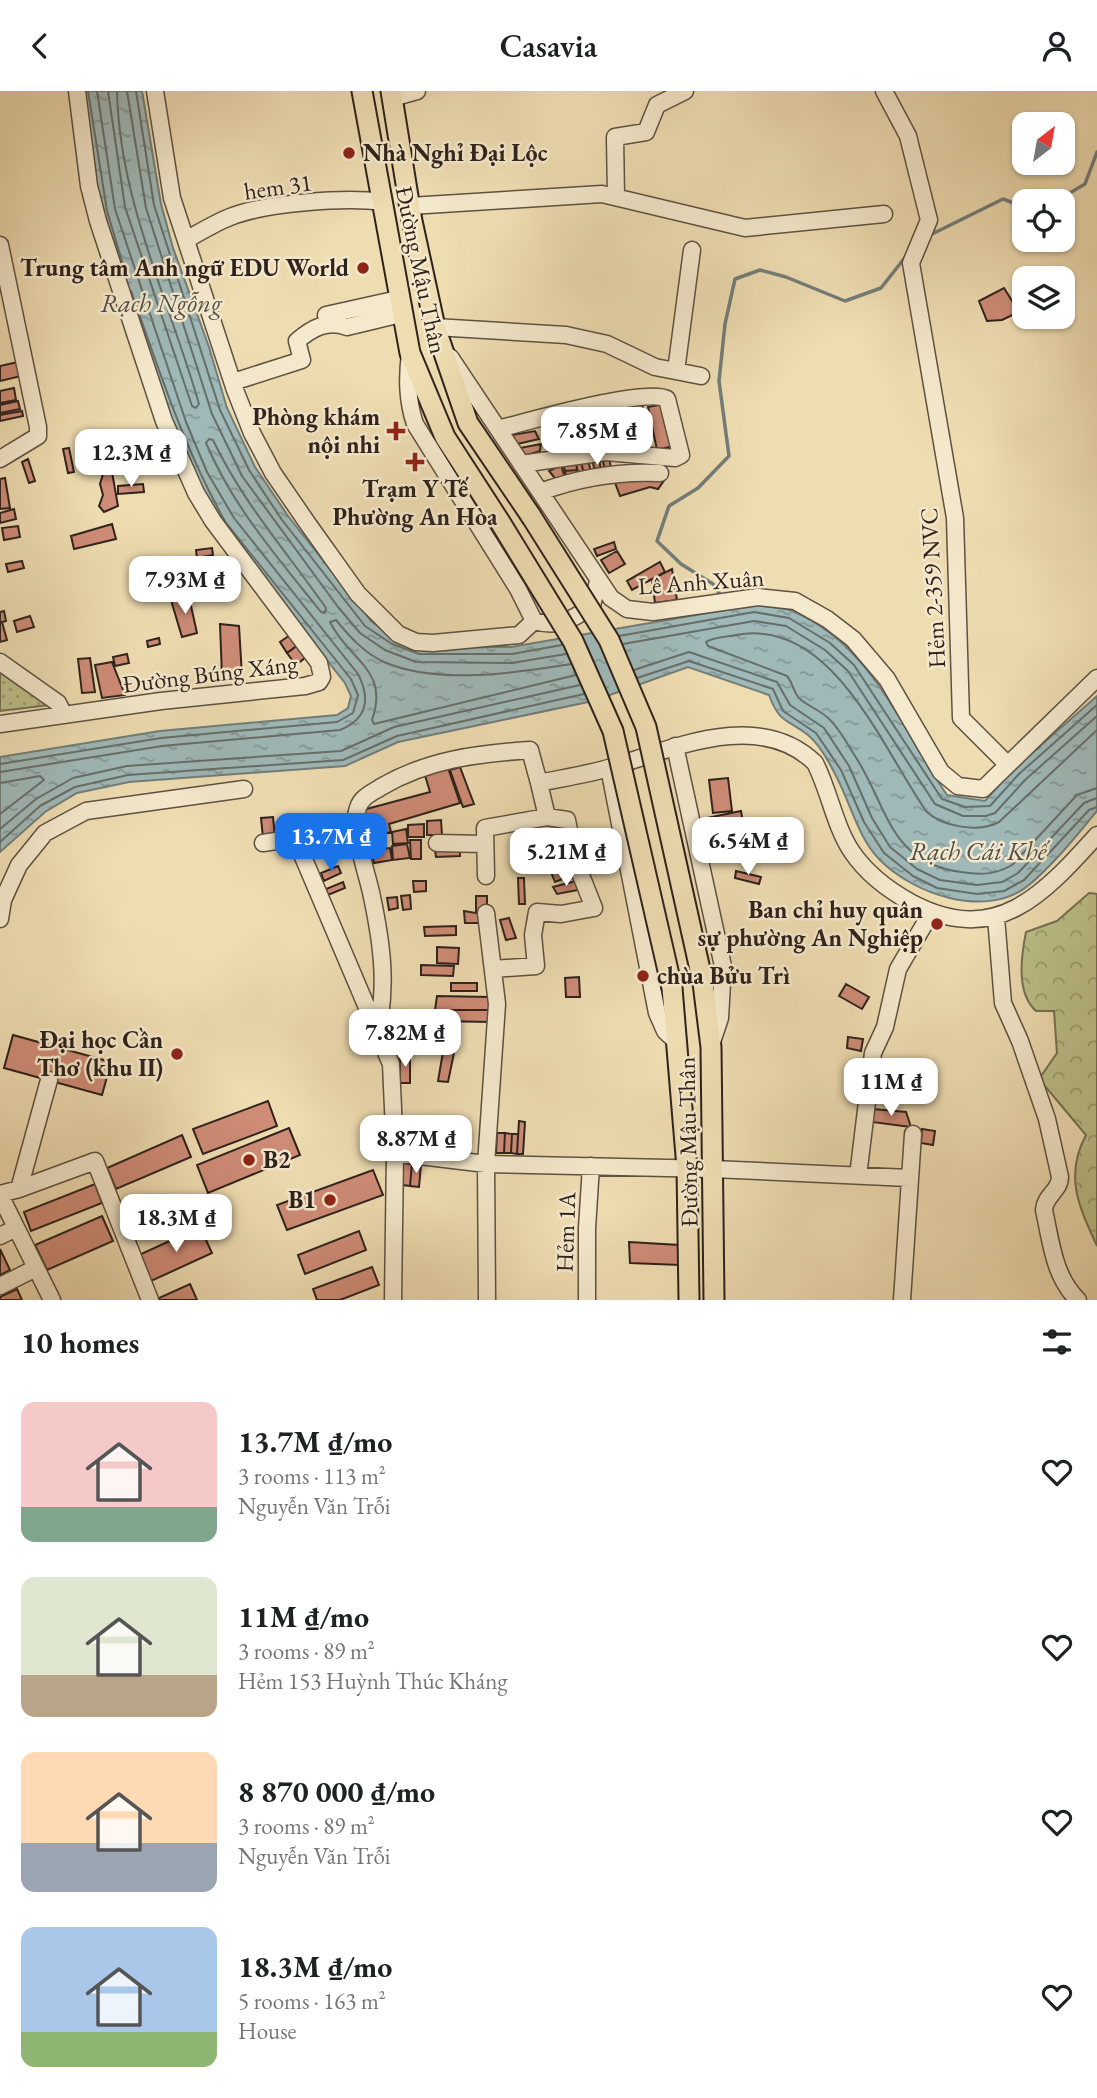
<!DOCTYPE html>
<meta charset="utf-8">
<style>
body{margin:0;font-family:"EB Garamond",serif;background:#f6f6f6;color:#202124;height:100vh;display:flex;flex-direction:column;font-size:26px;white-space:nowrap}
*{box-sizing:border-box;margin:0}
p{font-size:23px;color:#757577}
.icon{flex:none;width:38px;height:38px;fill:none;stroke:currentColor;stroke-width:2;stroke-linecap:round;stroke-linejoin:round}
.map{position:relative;height:1209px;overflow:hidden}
.side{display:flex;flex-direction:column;background:#fff;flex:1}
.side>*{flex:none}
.needle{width:46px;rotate:31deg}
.fabs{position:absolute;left:1012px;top:21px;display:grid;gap:14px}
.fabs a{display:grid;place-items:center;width:63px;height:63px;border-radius:14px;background:#fff;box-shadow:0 2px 5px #0004;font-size:35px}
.price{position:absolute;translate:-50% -60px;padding:0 16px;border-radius:14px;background:#fff;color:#222;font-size:23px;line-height:46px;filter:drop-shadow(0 2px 4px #0008)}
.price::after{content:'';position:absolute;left:50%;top:42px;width:21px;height:16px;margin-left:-10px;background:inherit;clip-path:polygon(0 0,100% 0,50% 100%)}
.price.active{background:#1a73e8;color:#fff}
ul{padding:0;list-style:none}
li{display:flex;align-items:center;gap:21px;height:175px;padding:0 21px}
li span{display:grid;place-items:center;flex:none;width:196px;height:140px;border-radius:14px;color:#555}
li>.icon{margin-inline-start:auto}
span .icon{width:84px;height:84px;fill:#fffc;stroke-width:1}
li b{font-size:30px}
h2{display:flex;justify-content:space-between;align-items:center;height:84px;padding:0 21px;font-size:30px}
header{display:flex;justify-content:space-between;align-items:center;height:91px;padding:0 21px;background:#fff;font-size:32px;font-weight:600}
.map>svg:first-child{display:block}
.grass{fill:url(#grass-dots);stroke:#757153;stroke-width:2}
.forest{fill:url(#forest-crowns);stroke:#757153;stroke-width:2}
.water{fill:url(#water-ripples);stroke:#727d7a;stroke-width:2}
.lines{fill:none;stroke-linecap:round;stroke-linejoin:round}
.shore{stroke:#666e6a;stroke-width:2}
.stream{stroke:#727d7a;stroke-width:3.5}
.building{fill:#cf8c77;stroke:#2e221d;stroke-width:2}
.minor-casing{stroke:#5e5142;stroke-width:19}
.major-casing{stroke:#2e221d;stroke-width:23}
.minor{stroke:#f5e9cd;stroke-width:16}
.major{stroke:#efddb2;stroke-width:19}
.major-bridge-casing{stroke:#2e221d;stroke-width:23;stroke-linecap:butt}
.major-bridge{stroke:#efddb2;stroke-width:19}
.poi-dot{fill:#8f2418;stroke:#f5e9cd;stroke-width:2.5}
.labels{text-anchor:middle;stroke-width:5;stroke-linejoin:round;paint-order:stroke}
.poi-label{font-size:24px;font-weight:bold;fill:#2e221d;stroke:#f5e9cd;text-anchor:end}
.street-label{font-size:24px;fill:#2e221d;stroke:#f5e9cd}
.water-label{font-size:26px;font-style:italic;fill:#504f4c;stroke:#f5e9cd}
</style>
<header><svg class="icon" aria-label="back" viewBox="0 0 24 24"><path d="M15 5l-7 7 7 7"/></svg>Casavia<svg class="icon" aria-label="person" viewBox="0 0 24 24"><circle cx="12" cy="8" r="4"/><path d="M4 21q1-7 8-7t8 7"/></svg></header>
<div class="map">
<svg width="1097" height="1209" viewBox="0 0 1097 1209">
<defs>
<pattern id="grass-dots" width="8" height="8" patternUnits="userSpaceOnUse" patternTransform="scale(1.75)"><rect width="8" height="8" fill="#bcc089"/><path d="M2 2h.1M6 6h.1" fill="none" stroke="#999c6f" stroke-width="1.8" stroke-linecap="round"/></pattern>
<pattern id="forest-crowns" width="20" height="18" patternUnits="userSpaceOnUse" patternTransform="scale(1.75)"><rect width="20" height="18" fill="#bcc089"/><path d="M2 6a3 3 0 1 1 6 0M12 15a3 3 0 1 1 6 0" fill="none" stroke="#999c6f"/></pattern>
<pattern id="water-ripples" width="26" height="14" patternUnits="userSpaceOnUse" patternTransform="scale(1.75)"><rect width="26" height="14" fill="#9fb9b8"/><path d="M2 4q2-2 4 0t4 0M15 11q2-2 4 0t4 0" fill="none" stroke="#829695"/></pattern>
</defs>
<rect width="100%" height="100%" fill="#efddb2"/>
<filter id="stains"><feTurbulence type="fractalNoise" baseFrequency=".00286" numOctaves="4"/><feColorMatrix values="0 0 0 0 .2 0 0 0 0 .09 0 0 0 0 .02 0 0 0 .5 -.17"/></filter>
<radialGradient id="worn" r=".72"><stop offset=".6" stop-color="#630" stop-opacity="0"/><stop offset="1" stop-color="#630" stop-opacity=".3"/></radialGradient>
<path class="grass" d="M0,579l49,35 -49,6z"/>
<path class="forest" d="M1089,802l8,1v352c-18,-39 -33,-70 -11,-111l-47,-56 18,-26 -3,-42h-18c-20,-18 -15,-54 -10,-79l31,-11z"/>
<path class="water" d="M81,0h61l19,113 12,44 36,99 18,61 28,59 33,49 83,105 23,17 25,9h92l243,-42c12,2 27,2 38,6 78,31 111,120 155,184l38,6 29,-32 83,-73v115c-21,25 -43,53 -68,74 -43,35 -116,9 -150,-26 -22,-23 -29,-58 -44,-85 -6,-12 -17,-31 -27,-39 -22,-17 -28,-11 -39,-40l-81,-28 -95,34 -195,41 -53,24 -216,16 -52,11 -32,19 -45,40v-95l160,-26 177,-16 11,-7 3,-12 -6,-13 -124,-156 -49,-99 -72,-215z"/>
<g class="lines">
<path class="shore" d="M88,0l19,120 17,57
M108,0l17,116 67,199 4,2 3,-4 -6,-20c-30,-96 -74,-191 -76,-293
M127,0l19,117 66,206 30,62 96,131 22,26 25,17 31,12 96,1 54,-9
M136,0l18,114 66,205 29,60 33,50 83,106 27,18 27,10h93l50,-9
M131,200c28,79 53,158 95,232
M209,348l4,1c30,63 74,112 113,168l-1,5 -4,-1c-43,-54 -88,-105 -115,-169z
M619,545l135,-24 35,6 41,25 24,22 88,134 23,8 25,-1 29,-32 78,-69
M623,553l131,-23 32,5 39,24 23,21 87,133 28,12h23l9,-3 30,-33 72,-64
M571,573c-55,9 -134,21 -187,-2 -20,-9 -35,-26 -48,-42l-6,2c18,38 60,47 42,98l2,4 202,-49
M634,579l55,-18 88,30 13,23 34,23 25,38 23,52 18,29 27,22 23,11 37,5 25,-3 16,-9 66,-70 13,-5
M637,587l52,-17 84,28 10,22 33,22 25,37 23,52 20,31 29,23 24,12 40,6 27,-3 20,-11 65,-70 8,-3
M1097,639l-98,92c-20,11 -57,5 -73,-11 -44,-63 -94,-194 -190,-176 -9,2 -23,2 -30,7l2,4 79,30c6,7 7,18 13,23 8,7 19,11 27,18 12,10 20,27 28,39 33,50 33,106 106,116 19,3 34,3 51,-7l65,-70 20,-7
M0,673l161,-26 176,-16 16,-9 5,-18 -7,-16 -124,-155
M0,681l162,-26 178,-16c27,-11 31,-31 18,-56l-124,-156 -27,-46 -21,-50 -71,-213 -18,-118
M0,692l40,-7 4,4 -44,34
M0,738l36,-30 37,-21 54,-12 214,-15 53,-24 186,-42
M0,751l40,-36 35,-19 53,-12 215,-15 54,-24 187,-42"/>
<path class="stream" d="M1056,110l29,-17 12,-32
M928,145l75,-37 21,8
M721,505l-8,-12 -32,-20 -24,-23 12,-35 29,-18 31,-32 -10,-75 6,-57 10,-45 25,-9 26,7 59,24 36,-13 26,-33"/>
</g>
<path class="building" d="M1004,197l15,24 -17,8 -15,1 -8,-20z
M18,271l3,14 -21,5v-15z
M14,297l2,12 -16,3v-12z
M18,310l2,8 -20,4v-8z
M642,313l8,40 -14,3 -8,-40z
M664,313l9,42 -16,4 -9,-43z
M626,314l8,40 -15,3 -8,-40z
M22,320l1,5 -23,5v-6z
M606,320l7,34 -16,3 -7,-33z
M583,323l8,36 -16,4 -8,-37z
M562,326l7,38 -17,4 -7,-39z
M535,340l4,8 -26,6 -1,-10z
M541,353l-1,7 -16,5 -4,-8z
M69,357l5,24 -6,1 -5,-24z
M602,367h7l3,14 -6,2z
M28,368l7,22 -6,2 -7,-21z
M592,368h7l3,16 -6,1z
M588,369l4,16 -7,2 -4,-16z
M581,371l4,15 -6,1 -3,-15z
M576,372l1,7 -12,1 -2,-7z
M561,374l4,13 -7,4 -9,-11z
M577,379l2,8 -12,2 -2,-9z
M112,381l6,34 -14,6 -5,-6 4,-11 -3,-11 3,-10z
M5,387l5,30 -10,1v-30z
M661,387l4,1 -7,10 -8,-2 -30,9 -6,-16z
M143,393l1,8 -26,2v-8z
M14,418l2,10 -16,4v-10z
M112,433l4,15 -42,10 -3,-13z
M18,435l2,11 -16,3 -2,-12z
M614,451l2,7 -19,7 -3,-7z
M212,457l1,7 -16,3 -1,-8z
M617,460l8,13 -16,9 -8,-13z
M22,470l2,7 -16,4 -2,-8z
M660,471l5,10 -33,18 -5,-9z
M672,478l5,31 -22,3 -3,-24z
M189,506l8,36 -15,4 -11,-37z
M4,520l2,10 -4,1 5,18 -7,2v-30z
M30,525l4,11 -17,5 -3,-11z
M220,533l19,2 3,50 -20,1z
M290,544l8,10 -11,8 -7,-11z
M159,547l1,6 -12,3 -1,-6z
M298,554l8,12 -10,8 -9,-12z
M127,563l2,9 -14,3 -2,-9z
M90,567l5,34 -13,1 -4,-34z
M112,571l13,33 -23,3 -7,-33z
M447,674l13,38 -71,21 2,8 -25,6 -7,-27 71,-19 -6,-20z
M460,676l14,37 -11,3 -13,-37z
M728,687l4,33 -19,2 -4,-33z
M741,720l3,17 -33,7 -4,-17z
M273,726l2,20 -12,1 -2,-20z
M282,726h14l-1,19h-13z
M323,727l1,15h-24v-14z
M441,729l1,15h-15v-14z
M424,733v13h-16v-12z
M406,738l2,14 -15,1 -1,-12z
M738,741v10l-26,6 -2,-10z
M410,749h11v19h-10z
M407,753l3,14 -17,2 -1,-14z
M390,757l2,12 -18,3 -3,-13z
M460,758v7l-24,1 -1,-7z
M586,762l4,12 -9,4 -4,-12z
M574,773l4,9 -23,9 -4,-10z
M338,775l3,7 -17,8 -3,-8z
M736,780l25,6 -2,7 -24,-6z
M518,787h6l1,26h-6z
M413,790h13v10l-12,1z
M576,790l2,9 -21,4 -4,-7z
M343,791l2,6 -17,7 -2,-6z
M410,804l1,14 -8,1 -2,-14z
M476,805h11v11h-6v4h-5z
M397,806l1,11 -9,2 -2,-12z
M464,820l18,3v9h-17z
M509,827l7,20 -10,2 -6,-20z
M456,835v9l-31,1 -1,-9z
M437,856l22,1 -1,16 -21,-1z
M421,874l33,1 -1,10 -32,-1z
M579,886l1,20h-14l-1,-19z
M451,892h26v8h-26z
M846,893l23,13 -7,12 -23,-13z
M437,905l53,1 2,13h-57z
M435,919h57v12l-57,-1z
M385,925l36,1v8l-36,-1z
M13,944l98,27 -9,33 -98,-27z
M848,946l15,2 -2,12 -14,-3z
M444,955l11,2 -7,34 -10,-1z
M400,964l10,1v27h-10z
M268,1010l9,25 -74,28 -10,-25z
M873,1018l33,3 5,15 -39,-5z
M519,1030l6,1 -2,32h-6z
M289,1037l11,27 -92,38 -11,-28z
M922,1038l13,2 -2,14 -12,-2z
M497,1042h8l-1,20h-8z
M505,1042l7,1 -1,19h-7z
M512,1043h6l-1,20 -6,-1z
M182,1044l9,22 -75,32 -9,-21z
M403,1072l9,1 -2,22 -8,-1z
M412,1073l9,1 -2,22 -9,-1z
M373,1079l10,25 -96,35 -10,-25z
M95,1093l7,19 -71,28 -7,-19z
M102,1125l11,25 -66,29 -12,-25z
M200,1136l12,26 -61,28 -12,-26z
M359,1140l7,19 -61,24 -7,-19z
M629,1151l50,3 1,20 -50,-2z
M0,1158l10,21 -10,5z
M372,1176l7,18 -39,15h-23l-4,-11z
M190,1193l7,16h-37l-1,-2z
M17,1198l5,11h-22v-3z"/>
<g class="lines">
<g class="minor-casing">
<path id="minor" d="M155,0l17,107 63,192 17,43 21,40 35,51 50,70 40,40 18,8 17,1 86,-8 15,-14 -16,-32 -103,-165c-8,-24 -8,-46 -5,-71
M884,0l24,45 21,84 -18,43 44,255 6,200 46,46
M392,7l25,-7
M616,106l-1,-60 31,-5 11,-27 28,-14
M410,115l192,-12 143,34 139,-14
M186,149c14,-8 29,-17 44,-23 35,-14 115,-20 152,-15
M0,154l38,182v9l-38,23
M326,224l72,-16
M435,236l131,8 41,9 48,23 46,9
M450,266l161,241 16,11 26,3 105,-15 37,4 32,18 26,20 34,40 54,93 17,14 25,3 114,-111
M676,280l16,-121
M233,291l69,-22 -5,-19c14,-12 30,-22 50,-14l54,-13
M498,338c28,-7 149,-42 169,-30l14,56 -6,3 -69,-6 -85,12
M540,401c38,-14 80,-21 120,-19
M534,530c24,7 38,-1 58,-15l6,-25
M0,571l58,41 6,12
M0,633l161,-23 144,-15 14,-4 3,-5 -3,-14 -106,-142 -17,-28 -32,-72 -66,-200 -9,-35 -12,-95
M675,655l48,220 -3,52 -9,27
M609,677l48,245 8,18 12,11
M539,692l8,34
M358,745l-63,2 96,226 4,89 -2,147
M263,752l32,-5
M437,752l47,1
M486,785l-1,-48 62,-11 20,3 8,40 19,48 -33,6 -24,-2 -4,23 3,31 -43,3
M486,822l11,91 -11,160 1,136
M996,826l7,86 17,38 27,78 13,58c0,14 -15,18 -16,33 7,32 10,67 34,90
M0,828l3,-19 16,-35 26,-32 41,-22 158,-22
M376,944c12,-46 6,-91 -4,-138 -4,-22 -22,-69 -14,-89 3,-11 14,-15 23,-21 48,-28 95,-33 149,-37l9,33c24,-5 50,-9 73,-16 62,-19 148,-58 203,-4 14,27 20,64 37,89 15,22 36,38 60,51 84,44 131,-8 185,-68
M395,1062l91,11 227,5 196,9
M858,1085l15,-123 12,-26 13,-58 33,-56
M19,1098l76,-28 55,139
M0,1103l19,-5 30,-109
M0,1104l52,105
M0,1145l16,-8
M0,1195l36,-18
M587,1209v-72l4,-62
M902,1209l11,-166"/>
</g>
<g class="major-casing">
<path id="major" d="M362,0l48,262 35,84 55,85
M391,0l21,130 23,106 33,96 63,93
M703,892l8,64 3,253
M672,897l15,180 2,132"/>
</g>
<use href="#minor" class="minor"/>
<use href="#major" class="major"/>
<g class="major-bridge-casing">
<path id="major-bridge" d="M531,425l78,124 37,87 57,256
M500,431l73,119 40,90 59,257"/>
</g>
<use href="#major-bridge" class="major-bridge"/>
</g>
<g class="poi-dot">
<circle cx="349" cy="62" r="7"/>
<circle cx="363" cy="177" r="7"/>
<path d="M392.5 329.5h7v7h7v7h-7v7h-7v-7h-7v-7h7z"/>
<path d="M411.5 360.5h7v7h7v7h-7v7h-7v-7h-7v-7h7z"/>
<circle cx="937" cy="833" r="7"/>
<circle cx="643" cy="885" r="7"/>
<circle cx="177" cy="963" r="7"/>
<circle cx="249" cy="1069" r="7"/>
<circle cx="330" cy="1109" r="7"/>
</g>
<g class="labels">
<g class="poi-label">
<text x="363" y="70" text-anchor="start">Nhà Nghỉ Đại Lộc</text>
<text x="349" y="185">Trung tâm Anh ngữ EDU World</text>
<text x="380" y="334">Phòng khám<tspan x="380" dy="28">nội nhi</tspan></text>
<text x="415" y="406" text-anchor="middle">Trạm Y Tế<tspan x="415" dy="28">Phường An Hòa</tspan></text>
<text x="923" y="827">Ban chỉ huy quân<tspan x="923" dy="28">sự phường An Nghiệp</tspan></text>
<text x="657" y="893" text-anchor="start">chùa Bửu Trì</text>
<text x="163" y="957">Đại học Cần<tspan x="163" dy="28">Thơ (khu II)</tspan></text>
<text x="263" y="1077" text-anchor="start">B2</text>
<text x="316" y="1117">B1</text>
</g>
<g class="street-label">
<text transform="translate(278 96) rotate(-8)" y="8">hem 31</text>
<text transform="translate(421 179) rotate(78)" y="8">Đường Mậu Thân</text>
<text transform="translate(701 491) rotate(-4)" y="8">Lê Anh Xuân</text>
<text transform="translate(933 497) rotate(-93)" y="8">Hẻm 2-359 NVC</text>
<text transform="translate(210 583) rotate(-7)" y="8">Đường Búng Xáng</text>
<text transform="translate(688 1051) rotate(-91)" y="8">Đường Mậu Thân</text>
<text transform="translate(566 1141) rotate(-88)" y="8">Hẻm 1A</text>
</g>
<g class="water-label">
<text x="161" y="221">Rạch Ngỗng</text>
<text x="978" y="769">Rạch Cái Khế</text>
</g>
</g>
<rect width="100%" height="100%" filter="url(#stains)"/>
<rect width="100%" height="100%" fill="url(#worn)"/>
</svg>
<div class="fabs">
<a><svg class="needle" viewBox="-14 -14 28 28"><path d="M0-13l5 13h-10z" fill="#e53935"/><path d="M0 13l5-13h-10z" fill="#757577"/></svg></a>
<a><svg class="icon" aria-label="locate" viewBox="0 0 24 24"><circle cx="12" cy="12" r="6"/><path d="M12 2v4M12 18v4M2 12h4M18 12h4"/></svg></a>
<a><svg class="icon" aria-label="layers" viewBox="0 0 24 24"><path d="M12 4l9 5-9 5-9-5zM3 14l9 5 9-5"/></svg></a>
</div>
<b class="price" style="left:597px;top:376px">7.85M ₫</b>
<b class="price" style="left:131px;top:398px">12.3M ₫</b>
<b class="price" style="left:185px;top:525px">7.93M ₫</b>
<b class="price active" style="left:331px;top:782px">13.7M ₫</b>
<b class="price" style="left:748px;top:786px">6.54M ₫</b>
<b class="price" style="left:566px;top:797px">5.21M ₫</b>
<b class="price" style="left:405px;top:978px">7.82M ₫</b>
<b class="price" style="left:891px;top:1027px">11M ₫</b>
<b class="price" style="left:416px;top:1084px">8.87M ₫</b>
<b class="price" style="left:176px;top:1163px">18.3M ₫</b>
</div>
<section class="side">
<h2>10 homes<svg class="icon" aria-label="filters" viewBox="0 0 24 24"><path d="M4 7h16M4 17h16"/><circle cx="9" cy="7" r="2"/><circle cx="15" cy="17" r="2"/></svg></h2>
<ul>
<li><span style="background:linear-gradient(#f6c9c9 75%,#7fa58c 0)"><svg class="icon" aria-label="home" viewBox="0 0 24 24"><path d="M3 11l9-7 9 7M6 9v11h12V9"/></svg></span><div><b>13.7M ₫/mo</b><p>3 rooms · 113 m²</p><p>Nguyễn Văn Trỗi</p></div><svg class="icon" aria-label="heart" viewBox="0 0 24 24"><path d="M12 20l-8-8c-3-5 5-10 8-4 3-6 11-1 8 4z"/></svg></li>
<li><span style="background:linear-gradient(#dfe7d0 70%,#b9a48a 0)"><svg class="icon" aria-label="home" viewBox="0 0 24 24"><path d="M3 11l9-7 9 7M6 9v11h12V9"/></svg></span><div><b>11M ₫/mo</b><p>3 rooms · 89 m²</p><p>Hẻm 153 Huỳnh Thúc Kháng</p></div><svg class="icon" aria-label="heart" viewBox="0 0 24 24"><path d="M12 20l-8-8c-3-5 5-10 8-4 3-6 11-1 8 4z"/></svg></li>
<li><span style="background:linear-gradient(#ffd9b3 65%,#9aa5b1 0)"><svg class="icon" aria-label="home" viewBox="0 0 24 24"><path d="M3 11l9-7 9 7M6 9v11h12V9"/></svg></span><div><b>8 870 000 ₫/mo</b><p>3 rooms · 89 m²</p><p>Nguyễn Văn Trỗi</p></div><svg class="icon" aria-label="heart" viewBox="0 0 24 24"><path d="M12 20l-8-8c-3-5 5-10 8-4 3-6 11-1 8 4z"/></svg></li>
<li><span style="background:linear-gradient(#a9c7e8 75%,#8fb573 0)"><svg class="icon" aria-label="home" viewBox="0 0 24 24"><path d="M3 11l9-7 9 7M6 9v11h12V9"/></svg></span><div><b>18.3M ₫/mo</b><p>5 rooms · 163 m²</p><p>House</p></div><svg class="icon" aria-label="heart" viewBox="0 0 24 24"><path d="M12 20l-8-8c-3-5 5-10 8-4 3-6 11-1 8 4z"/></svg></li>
</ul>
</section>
